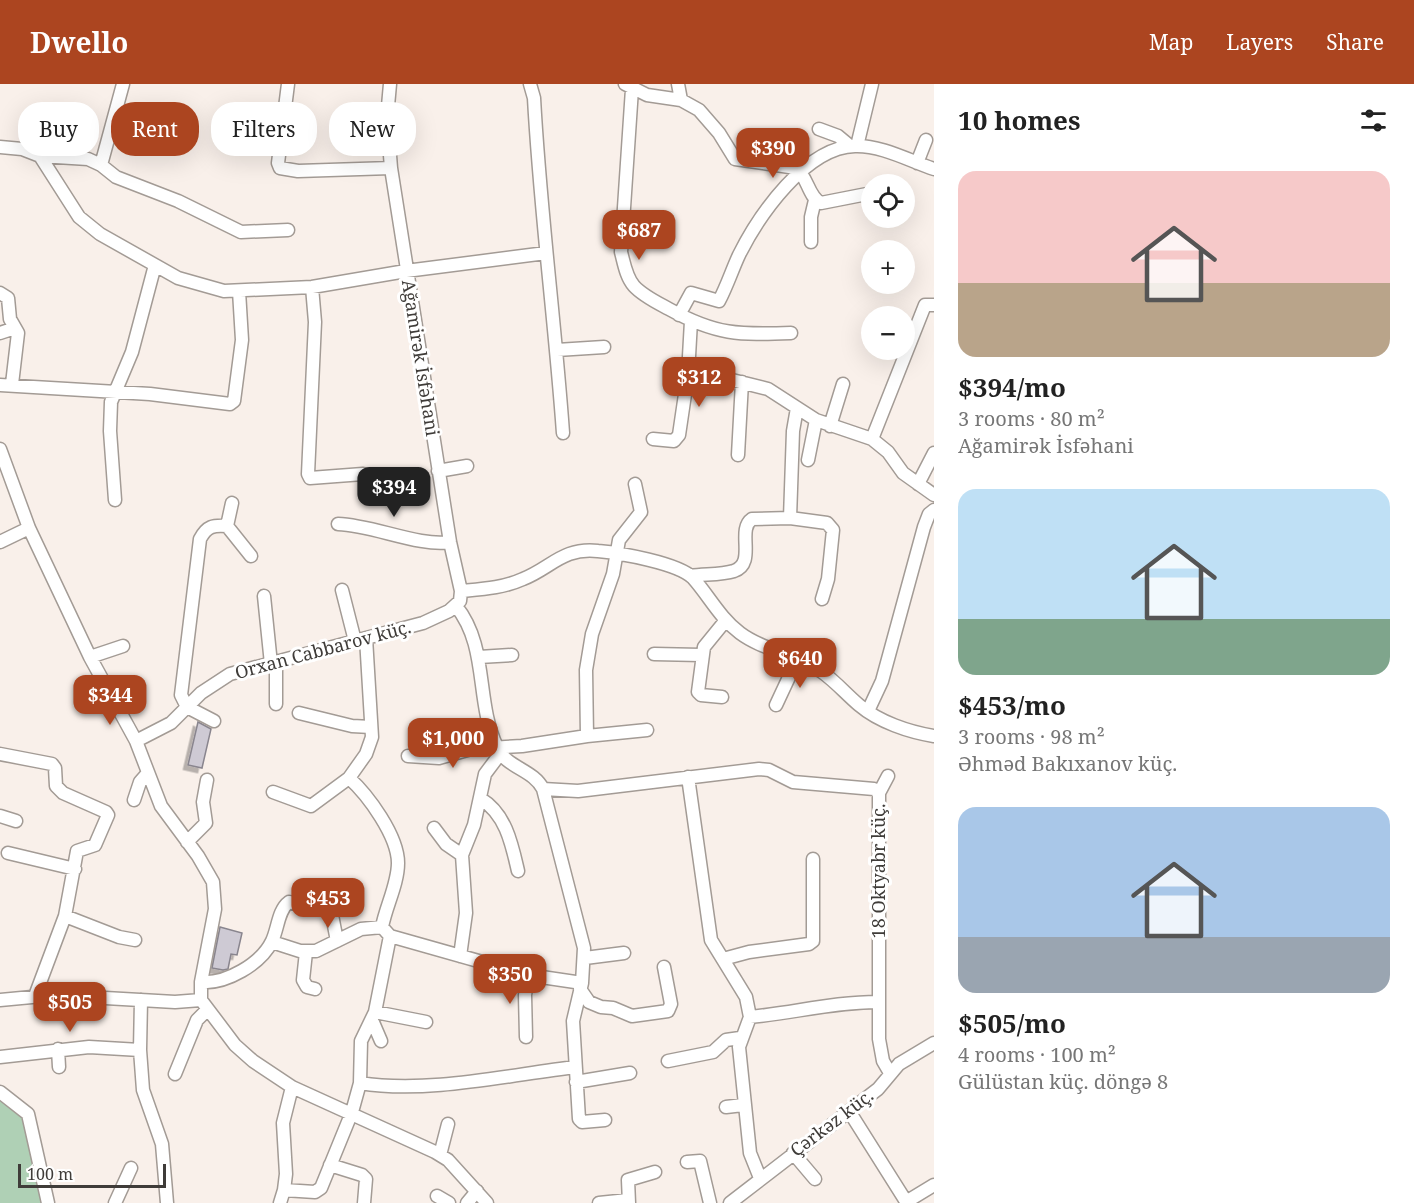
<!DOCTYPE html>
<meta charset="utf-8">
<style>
body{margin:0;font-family:"Noto Serif",serif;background:#f6f6f6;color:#222;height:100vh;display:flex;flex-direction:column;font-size:22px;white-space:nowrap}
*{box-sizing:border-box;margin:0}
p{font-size:20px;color:#767676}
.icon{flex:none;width:33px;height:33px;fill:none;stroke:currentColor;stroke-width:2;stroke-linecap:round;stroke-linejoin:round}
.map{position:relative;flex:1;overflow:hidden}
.panel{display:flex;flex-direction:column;background:#fff;width:480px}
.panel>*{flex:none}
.guide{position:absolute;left:18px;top:18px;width:570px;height:54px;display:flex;gap:12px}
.fabs{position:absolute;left:861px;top:90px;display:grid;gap:12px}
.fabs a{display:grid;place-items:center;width:54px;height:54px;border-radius:50%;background:#fff;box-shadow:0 6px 24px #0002;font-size:30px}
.scale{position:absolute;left:18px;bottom:15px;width:148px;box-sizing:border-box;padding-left:6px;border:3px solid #3f3c39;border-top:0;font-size:16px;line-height:21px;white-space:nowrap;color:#3f3c39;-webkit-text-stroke:4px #fff;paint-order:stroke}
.price{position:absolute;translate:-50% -51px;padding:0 14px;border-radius:12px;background:#ac4520;color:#fff;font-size:20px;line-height:39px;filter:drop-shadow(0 2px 3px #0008)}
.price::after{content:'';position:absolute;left:50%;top:36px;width:18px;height:14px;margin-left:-9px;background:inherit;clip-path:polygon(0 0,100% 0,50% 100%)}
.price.on{background:#222;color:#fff}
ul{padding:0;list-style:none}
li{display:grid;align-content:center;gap:12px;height:318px;padding:0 24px}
li span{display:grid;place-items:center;height:186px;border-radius:18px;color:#555}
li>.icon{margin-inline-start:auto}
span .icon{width:108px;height:108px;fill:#fffc;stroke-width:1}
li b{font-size:26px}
h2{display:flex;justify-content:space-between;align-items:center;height:72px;padding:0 24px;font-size:26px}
.pill{padding:0 21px;border-radius:24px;background:#fff;box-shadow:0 6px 24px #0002;font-size:21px;line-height:54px}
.pill.on{background:#ac4520;color:#fff}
header{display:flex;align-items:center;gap:36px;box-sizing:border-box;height:84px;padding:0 30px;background:#ac4520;color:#fff}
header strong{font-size:28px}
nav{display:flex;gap:33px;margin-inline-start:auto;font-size:21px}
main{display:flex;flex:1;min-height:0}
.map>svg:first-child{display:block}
.green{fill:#afd0b5}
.building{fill:#cecad4;stroke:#89858e;stroke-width:1.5;filter:url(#shadow)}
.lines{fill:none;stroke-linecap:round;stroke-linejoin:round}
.street-casing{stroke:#a39b95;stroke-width:15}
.street{stroke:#fff;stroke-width:12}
.labels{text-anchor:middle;stroke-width:6;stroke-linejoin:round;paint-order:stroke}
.street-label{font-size:18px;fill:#3f3c39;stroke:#fff}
</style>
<header>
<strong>Dwello</strong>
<nav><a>Map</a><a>Layers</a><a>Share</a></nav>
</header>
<main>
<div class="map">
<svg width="934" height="1119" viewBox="0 0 934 1119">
<defs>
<filter id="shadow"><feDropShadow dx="-4.5" dy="4.5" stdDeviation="0" flood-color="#0004"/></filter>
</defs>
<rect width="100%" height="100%" fill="#f9f0ea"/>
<path class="green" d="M0,1012l22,15 20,92h-42z"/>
<path class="building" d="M198,638l13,7 -9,39 -14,-3z
M220,843l22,6 -5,22 -6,-1 -3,15 -5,1 -11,-2z"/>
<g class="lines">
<g class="street-casing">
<path id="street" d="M288,0l-10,79 2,5 18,3 93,-3
M530,0l4,14c6,112 21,223 29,335
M625,0l22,11 34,5 18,10 20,23 16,26 61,9c12,9 12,29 25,35l51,-10
M678,0l3,16
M632,5l-11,163c3,11 5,25 13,34 9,10 24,17 35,23 47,26 70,26 122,24
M819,45l19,7 12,10
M110,50l59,5
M857,62l15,-62
M0,63l22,2 18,7 39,61 21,17 78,44 46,13 88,-4 94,-16 140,-18
M40,72l48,3 13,6 15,12 62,24 63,31 47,-2
M917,79l9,-23
M101,81l22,-81
M811,158v-25l4,-17
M312,203l3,35 -7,152 2,4 53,-4
M0,209l8,5 2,21 8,14 -6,51
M679,231l12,-22 28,8c8,-15 13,-31 20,-46 20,-40 67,-108 116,-109 26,-1 55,15 79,23
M0,249l15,-5
M557,266l47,-3
M688,290l36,4 44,11 48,31 56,19 16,13 15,21 31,22
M0,301l150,9 80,10 4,-3 8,-61 -3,-49
M830,342l13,-42
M653,355l21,2 5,-6 9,-61 3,-53
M872,355l53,-134h9
M0,365l29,79 61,129 46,84 25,65 37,50 15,26 2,27 -14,73v18l34,45 18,16 39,26 143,65 13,8 39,43
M738,371l4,-73
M808,376l8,-40
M438,387l29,-5
M918,400l16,-31
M115,416l-5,-69 1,-29 21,-50 23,-87
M790,434l3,-87 4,-23
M338,440c35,1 81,23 112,18
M227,442l5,-23
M0,458l29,-14
M691,492c13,-2 30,-1 43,-5 23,-8 2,-41 18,-52l38,-1 37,5 6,7 -5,49 -6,20
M342,506l13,51
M461,507c22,-2 42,-3 62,-12 28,-11 40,-32 75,-28 22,2 80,12 95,27 16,18 27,40 47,55 24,18 58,21 82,39 14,10 24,22 37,33 20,17 50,27 75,31
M264,512l7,68
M456,522c33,41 19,95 41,141 9,21 36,22 46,42l41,159 -2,35 -9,38 6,98 3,3 23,-2
M654,570l47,1
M90,573l33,-11
M479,573l33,-2
M722,613l-21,-2 -3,-3 6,-45 22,-27
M276,620v-41
M776,621l21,-45
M868,627l14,-30 42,-154 5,-13 5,-4
M299,629l53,13 19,1
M214,637l-27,-14 -6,-12 19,-156c7,-13 13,-14 27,-13l24,30
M587,652l60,-6
M136,657l35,-18 30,-30 29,-19 193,-51 26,-12 11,-10 1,-10 -11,-49 -59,-374 -4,-51 3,-33
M0,670l52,10 3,4 1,18 7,7 43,19 2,3 -13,30 -18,6 -12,65 -30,80
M408,672l31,2 32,-9 51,-3 65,-10 -1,-66 6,-36 21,-60 6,-34 22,-28 -6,-28
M688,693l23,163 35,57 4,20 -11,30 11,106 10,25
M543,705l35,2 181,-22 10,1 24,12 81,7 5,4v246l4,22 7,12
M273,708l38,14 38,-28
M879,709l9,-17
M481,715c25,15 31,46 37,72
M134,716l6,-18 7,-8
M0,732l16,5
M434,744l12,16 16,11
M187,758l19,-19 -3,-21 4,-22
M8,769l67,16
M65,832l54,21 16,3
M390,852l138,39 54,8
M272,858l28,9h16l45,-22 21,-2
M306,868l-3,28 4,7 8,2
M460,872l6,-43 -4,-58 12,-30 11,-51 15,-20
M585,874l39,-5
M723,875l26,-7 60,-8 4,-3v-82
M201,898c25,2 60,-18 71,-41 6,-12 6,-31 17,-39l42,8 6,31
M580,905l9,13 12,5 12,1 19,8 36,-5 3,-7 -7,-37
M0,916l53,-5 122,7 26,-2
M141,916l-1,50 3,40 19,54 5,59
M375,928l51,10
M750,933c43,-4 84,-15 128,-15
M372,936l9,21
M526,953l-1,-42 3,-20
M58,965l1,18
M0,973l89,-10 51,3
M668,977l45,-9 13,-12 14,-2
M175,990l22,-54 10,-10
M576,998l54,-9
M360,999c67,11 148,-8 215,-16
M0,1008l28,22 20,89
M726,1023l17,-2
M849,1027l58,92
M793,1069l22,26
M440,1071l8,-31
M687,1078l13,-1 10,42
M330,1081l32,10 4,4 -2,24
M284,1106l2,-16 -3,-51 9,-36
M437,1112l12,7
M906,1118l28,-17
M115,1119l16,-35
M280,1119l4,-13 31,2 6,-4 31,-76 8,-29 1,-42 14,-29 15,-76 -8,-9c4,-21 16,-43 16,-64 0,-27 -30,-68 -49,-85l17,-24 6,-17 -6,-99
M467,1119l10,-12
M599,1119l29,-3
M629,1119l-1,-23 27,-8
M730,1119l148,-114 21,-25 35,-21"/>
</g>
<use href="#street" class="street"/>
</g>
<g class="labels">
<g class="street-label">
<text transform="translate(420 274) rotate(81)" y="6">Ağamirək İsfəhani</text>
<text transform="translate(323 566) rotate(-15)" y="6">Orxan Cabbarov küç.</text>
<text transform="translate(879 787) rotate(-90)" y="6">18 Oktyabr küç.</text>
<text transform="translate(832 1039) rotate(-37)" y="6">Çərkəz küç.</text>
</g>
</g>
</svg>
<div class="fabs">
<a><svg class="icon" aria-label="locate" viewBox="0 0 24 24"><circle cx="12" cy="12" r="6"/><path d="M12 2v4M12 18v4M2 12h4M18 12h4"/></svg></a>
<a>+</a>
<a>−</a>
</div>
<div class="scale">100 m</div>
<b class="price" style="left:773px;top:95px">$390</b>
<b class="price" style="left:639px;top:177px">$687</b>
<b class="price" style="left:699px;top:324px">$312</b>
<b class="price on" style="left:394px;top:434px">$394</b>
<b class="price" style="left:800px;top:605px">$640</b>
<b class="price" style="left:110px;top:642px">$344</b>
<b class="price" style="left:453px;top:685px">$1,000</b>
<b class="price" style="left:328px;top:845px">$453</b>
<b class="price" style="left:510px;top:921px">$350</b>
<b class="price" style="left:70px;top:949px">$505</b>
<div class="guide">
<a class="pill">Buy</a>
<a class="pill on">Rent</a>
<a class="pill">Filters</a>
<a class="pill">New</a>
</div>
</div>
<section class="panel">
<h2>10 homes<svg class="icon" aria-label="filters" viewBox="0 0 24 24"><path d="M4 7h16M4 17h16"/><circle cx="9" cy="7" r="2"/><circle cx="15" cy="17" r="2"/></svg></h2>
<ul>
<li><span style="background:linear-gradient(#f6c9c9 60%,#b9a48a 0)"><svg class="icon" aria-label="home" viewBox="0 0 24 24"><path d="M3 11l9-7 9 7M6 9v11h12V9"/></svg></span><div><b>$394/mo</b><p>3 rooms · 80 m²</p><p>Ağamirək İsfəhani</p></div></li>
<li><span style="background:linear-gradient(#bfe0f5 70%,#7fa58c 0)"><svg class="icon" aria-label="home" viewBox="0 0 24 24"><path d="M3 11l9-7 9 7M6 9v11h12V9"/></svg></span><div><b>$453/mo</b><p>3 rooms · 98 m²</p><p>Əhməd Bakıxanov küç.</p></div></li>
<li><span style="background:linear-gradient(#a9c7e8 70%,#9aa5b1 0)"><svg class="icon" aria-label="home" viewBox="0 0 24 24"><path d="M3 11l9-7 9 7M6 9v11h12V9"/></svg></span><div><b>$505/mo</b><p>4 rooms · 100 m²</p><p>Gülüstan küç. döngə 8</p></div></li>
</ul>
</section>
</main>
